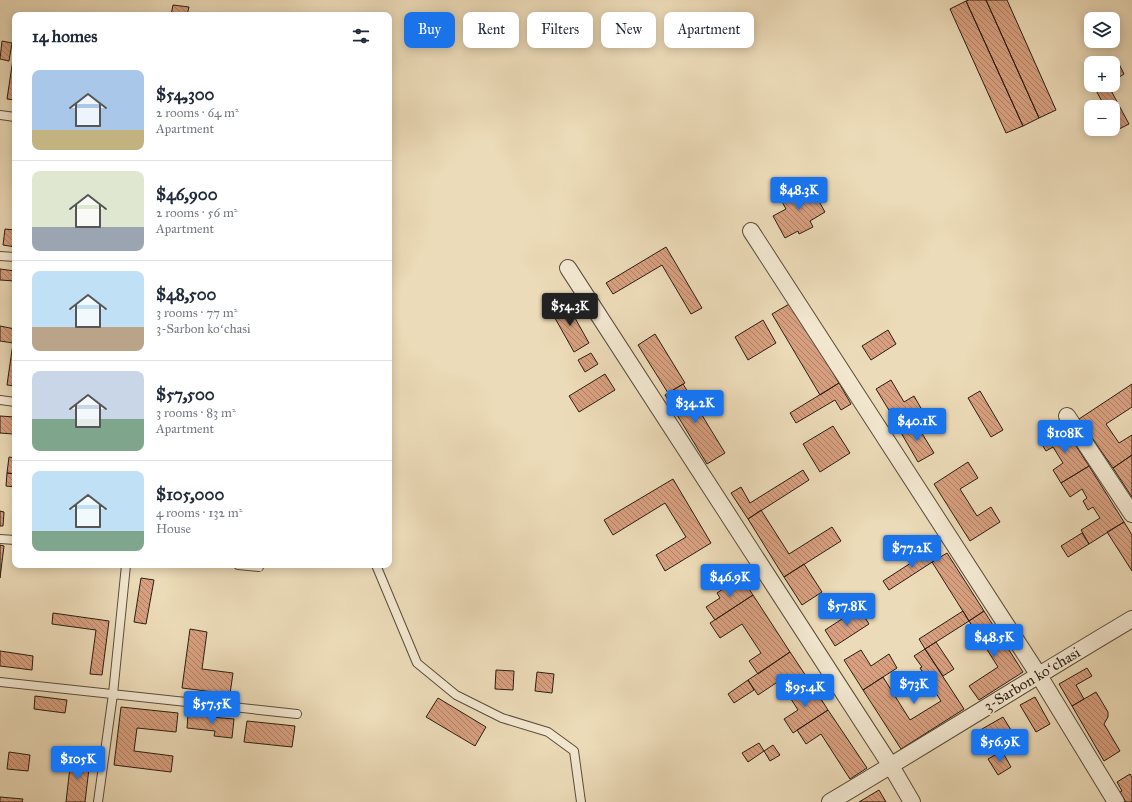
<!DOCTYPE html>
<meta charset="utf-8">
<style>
body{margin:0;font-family:"IM FELL Great Primer",serif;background:#f6f6f7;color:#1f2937;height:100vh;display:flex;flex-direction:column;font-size:15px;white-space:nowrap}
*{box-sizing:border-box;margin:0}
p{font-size:13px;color:#747a83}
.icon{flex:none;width:22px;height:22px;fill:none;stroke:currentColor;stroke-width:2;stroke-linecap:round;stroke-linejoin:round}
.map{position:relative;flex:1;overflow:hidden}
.details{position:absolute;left:12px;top:12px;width:380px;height:556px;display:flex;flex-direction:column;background:#fff;border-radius:8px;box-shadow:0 2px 10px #0003}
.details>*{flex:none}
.hud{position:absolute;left:404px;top:12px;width:380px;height:36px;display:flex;gap:8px}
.fabs{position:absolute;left:1084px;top:12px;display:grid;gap:8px}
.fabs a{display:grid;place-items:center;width:36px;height:36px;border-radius:8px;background:#fff;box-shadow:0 2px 10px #0003;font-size:20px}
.price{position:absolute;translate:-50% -34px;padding:0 9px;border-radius:4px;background:#1a73e8;color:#fff;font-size:13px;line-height:26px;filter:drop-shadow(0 1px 2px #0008)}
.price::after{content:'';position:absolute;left:50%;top:24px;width:12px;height:9px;margin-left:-6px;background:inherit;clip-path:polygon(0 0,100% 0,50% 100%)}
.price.active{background:#222;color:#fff}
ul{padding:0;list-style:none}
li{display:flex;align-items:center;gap:12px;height:100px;padding:0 20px}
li+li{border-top:1px solid #e0e1e3}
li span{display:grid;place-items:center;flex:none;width:112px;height:80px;border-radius:8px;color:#555}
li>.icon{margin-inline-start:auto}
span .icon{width:48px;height:48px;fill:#fffc;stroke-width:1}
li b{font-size:17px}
h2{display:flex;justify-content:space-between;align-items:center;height:48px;padding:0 20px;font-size:17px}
.tag{padding:0 14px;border-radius:8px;background:#fff;box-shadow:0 2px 10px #0003;font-size:14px;line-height:36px}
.tag.active{background:#1a73e8;color:#fff}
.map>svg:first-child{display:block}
.building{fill:url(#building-back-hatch);stroke:#2b1e11}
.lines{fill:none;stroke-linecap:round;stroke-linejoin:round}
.service-casing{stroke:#5b4d3b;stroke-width:10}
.minor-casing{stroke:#5b4d3b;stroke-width:18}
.service{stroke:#f3e8d1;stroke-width:8}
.minor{stroke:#f3e8d1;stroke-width:16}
.labels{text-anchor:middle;stroke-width:3.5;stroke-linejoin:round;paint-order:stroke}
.street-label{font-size:15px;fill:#2b1e11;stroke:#f3e8d1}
</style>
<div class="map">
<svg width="1132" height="802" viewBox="0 0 1132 802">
<defs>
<pattern id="building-back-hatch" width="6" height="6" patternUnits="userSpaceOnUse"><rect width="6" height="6" fill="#d8a080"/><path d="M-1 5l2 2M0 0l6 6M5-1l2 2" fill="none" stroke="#af8267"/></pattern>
</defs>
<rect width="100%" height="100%" fill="#ecdbb8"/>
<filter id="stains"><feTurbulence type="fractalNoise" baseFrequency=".005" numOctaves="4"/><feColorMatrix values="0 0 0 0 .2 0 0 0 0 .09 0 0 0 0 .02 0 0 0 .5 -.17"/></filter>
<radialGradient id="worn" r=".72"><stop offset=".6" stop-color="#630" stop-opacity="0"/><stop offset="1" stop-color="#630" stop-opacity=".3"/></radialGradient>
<path class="building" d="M969,0h17l53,118 -16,8 -57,-125z
M986,0h21l49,110 -17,8z
M966,1l57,125 -17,7 -56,-124z
M173,5l16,2 -2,8h-16z
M2,41l10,2 -3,18 -9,-2z
M13,59h2v41l-8,-1z
M1118,62l6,12 -11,7v-16z
M1093,85h15l21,39 -12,6 -4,-8v-15h-8z
M808,182l17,30 -15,9 3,6 -14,7 -1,-3 -13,7 -12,-22 13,-7 -6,-11z
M5,229l10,1v17l-12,-2z
M666,247l36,61 -11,6 -29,-49 -49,29 -7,-11z
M0,269l15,2v10l-15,-1z
M566,302l23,41 -15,9 -23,-41z
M791,303l48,80 -19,12 -48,-81z
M763,320l13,23 -28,17 -13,-23z
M0,326l15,3v57l-8,-1 6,-42 -13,-2z
M888,330l8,14 -25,16 -9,-14z
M655,334l30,49 -17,10 -30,-48z
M591,353l7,11 -13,8 -7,-12z
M605,374l10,16 -36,22 -10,-16z
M891,380l13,22 10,-6 8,14 -24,15 -22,-36z
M839,383l12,21 -10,6 -6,-10 -39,23 -6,-10z
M683,384l42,69 -18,11 -42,-69z
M1132,384v23l-26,17 13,19 13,-8v20l-19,13 -34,-49z
M980,391l23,39 -12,7 -23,-39z
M0,416l15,1 -2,17 -13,-1z
M915,422l19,31 -16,9 -18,-31z
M833,426l17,27 -30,19 -17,-28z
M1063,426l26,40 -28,17 -8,-13 10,-7 -10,-16 -7,4 -6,-10z
M1132,455v42l-19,-29z
M9,457l6,1v16l-8,-1z
M968,462l10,16 -18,11 17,27 14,-9 9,15 -30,19 -36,-57z
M1089,466l35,56 -35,22 -8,-14 19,-12 -7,-11 -5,3 -5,-9 4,-3 -5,-9 -12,8 -9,-14z
M803,470l6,10 -61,39 -17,-26 10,-6 9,16z
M7,473l8,1v13l-9,-1z
M673,479l38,64 -46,28 -9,-16 30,-18 -21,-34 -52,32 -9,-15z
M761,510l28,44 43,-27 9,14 -57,36 -36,-58z
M0,511l4,1 -1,14h-3z
M1124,522l8,13v36l-25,-39z
M1082,533l7,11 -21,13 -7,-11z
M0,545l4,1 -4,32z
M934,548l6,9 -51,33 -6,-9z
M947,553l37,58 -15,10 -37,-59z
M804,564l18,28 -20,13 -18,-28z
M741,577l12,18 -38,25 -9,-13 14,-9 -3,-5z
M141,578l13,2 -8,44 -12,-2z
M753,595l37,57 -32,22 -9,-13 12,-8 -19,-29 -22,14 -10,-15z
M859,608l10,16 -34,22 -10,-16z
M963,611l6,10 -44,28 -6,-10z
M984,611l39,61 -44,28 -10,-14 29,-19 -29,-46z
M53,613l56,8 -7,54 -12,-1 6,-44 -44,-6z
M190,629l17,3 -5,37 31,4 -3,21 -48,-6z
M936,642l18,27 -11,7 -18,-27z
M925,649l39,60 -63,40 -38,-59 20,-13 27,43 31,-19 -21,-33 2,-1 -8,-11z
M861,650l10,16 18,-12 8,14 -34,22 -19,-30z
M0,651l33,5 -1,14 -32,-4z
M790,652l20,30 -21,14 -10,-15 -21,14 -10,-15z
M1087,668l5,8 -16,9 8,14 -12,7 -13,-22z
M496,670l18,1 -1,19 -18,-1z
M537,672l17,2 -2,19 -17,-2z
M748,680l6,10 -20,13 -6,-9z
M810,682l18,28 -35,23 -9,-14 14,-9 -9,-14z
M1096,692l12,20v5l-4,7 16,27 -16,10 -32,-55z
M35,696l32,4 -2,13 -31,-4z
M1035,697l15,27 -14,8 -16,-27z
M438,698l48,29 -11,19 -49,-29z
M121,707l57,6 -2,19 -39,-4 -3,23 39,5 -2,16 -57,-7z
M828,710l39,58 -17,11 -29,-45 -15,10 -9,-14z
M188,715l46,4 -2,19 -18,-2 1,-5 -28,-3z
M1003,717l8,13 -28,17 -8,-14z
M247,721l48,5 -3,21 -48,-5z
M759,743l5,8 -16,11 -6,-9z
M773,745l7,10 -10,6 -6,-10z
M1002,751l9,16 -13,8 -10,-16z
M9,752l21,3 -2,16 -21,-2z
M71,758l19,2 -5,42h-19z
M1130,774l2,3v25h-6l-6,-10 2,-1 -5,-9z
M879,790l7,12h-27z
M0,797l23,2 -1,3h-22z"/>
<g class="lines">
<g class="service-casing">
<path id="service" d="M0,115l15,2
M0,256l15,1
M0,400l15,2
M0,539l15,1
M238,565l21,2
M376,565l41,98 39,32 46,23 46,14 26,19 7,51
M0,682l297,32
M98,802l15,-108 13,-129"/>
</g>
<g class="minor-casing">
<path id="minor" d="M751,231l287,443 78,128
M568,268l323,498 21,36
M1067,416l65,98
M830,802c101,-60 201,-123 302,-183"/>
</g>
<use href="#service" class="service"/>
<use href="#minor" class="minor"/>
</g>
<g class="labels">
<g class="street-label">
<text transform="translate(1032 679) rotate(-31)" y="5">3-Sarbon koʻchasi</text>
</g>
</g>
<rect width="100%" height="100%" filter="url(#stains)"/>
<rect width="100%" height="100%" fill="url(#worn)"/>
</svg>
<div class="fabs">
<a><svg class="icon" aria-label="layers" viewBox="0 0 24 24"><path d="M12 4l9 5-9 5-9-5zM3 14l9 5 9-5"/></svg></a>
<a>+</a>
<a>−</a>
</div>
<b class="price" style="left:799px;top:211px">$48.3K</b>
<b class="price active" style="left:570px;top:327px">$54.3K</b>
<b class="price" style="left:695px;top:424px">$34.2K</b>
<b class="price" style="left:917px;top:442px">$40.1K</b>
<b class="price" style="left:1065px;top:454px">$108K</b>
<b class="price" style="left:912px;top:569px">$77.2K</b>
<b class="price" style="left:730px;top:598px">$46.9K</b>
<b class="price" style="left:847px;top:627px">$57.8K</b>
<b class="price" style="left:994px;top:658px">$48.5K</b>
<b class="price" style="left:914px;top:705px">$73K</b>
<b class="price" style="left:805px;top:708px">$95.4K</b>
<b class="price" style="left:212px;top:725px">$57.5K</b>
<b class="price" style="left:1000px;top:763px">$56.9K</b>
<b class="price" style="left:78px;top:780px">$105K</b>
<div class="hud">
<a class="tag active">Buy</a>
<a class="tag">Rent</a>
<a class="tag">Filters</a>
<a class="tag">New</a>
<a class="tag">Apartment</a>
</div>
<section class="details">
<h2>14 homes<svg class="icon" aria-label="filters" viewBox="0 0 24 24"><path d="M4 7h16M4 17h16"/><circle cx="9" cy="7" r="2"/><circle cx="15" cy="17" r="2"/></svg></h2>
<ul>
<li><span style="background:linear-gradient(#a9c7e8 75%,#c2b280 0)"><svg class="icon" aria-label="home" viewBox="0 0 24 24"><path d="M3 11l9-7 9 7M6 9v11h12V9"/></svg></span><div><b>$54,300</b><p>2 rooms · 64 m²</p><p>Apartment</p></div></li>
<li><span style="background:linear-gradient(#dfe7d0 70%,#9aa5b1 0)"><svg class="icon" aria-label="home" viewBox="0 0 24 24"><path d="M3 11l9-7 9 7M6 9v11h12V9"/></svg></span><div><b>$46,900</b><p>2 rooms · 56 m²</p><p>Apartment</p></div></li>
<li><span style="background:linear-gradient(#bfe0f5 70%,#b9a48a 0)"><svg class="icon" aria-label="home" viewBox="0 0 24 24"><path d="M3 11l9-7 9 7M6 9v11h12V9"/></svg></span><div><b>$48,500</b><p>3 rooms · 77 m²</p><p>3-Sarbon koʻchasi</p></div></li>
<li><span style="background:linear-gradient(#c9d6e8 60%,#7fa58c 0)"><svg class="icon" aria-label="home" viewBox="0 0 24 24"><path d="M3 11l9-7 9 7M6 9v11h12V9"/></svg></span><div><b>$57,500</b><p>3 rooms · 83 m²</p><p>Apartment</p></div></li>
<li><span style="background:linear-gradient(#bfe0f5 75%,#7fa58c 0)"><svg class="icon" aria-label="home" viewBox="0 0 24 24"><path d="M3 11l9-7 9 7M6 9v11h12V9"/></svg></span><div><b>$105,000</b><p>4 rooms · 132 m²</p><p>House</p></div></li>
</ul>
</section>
</div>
